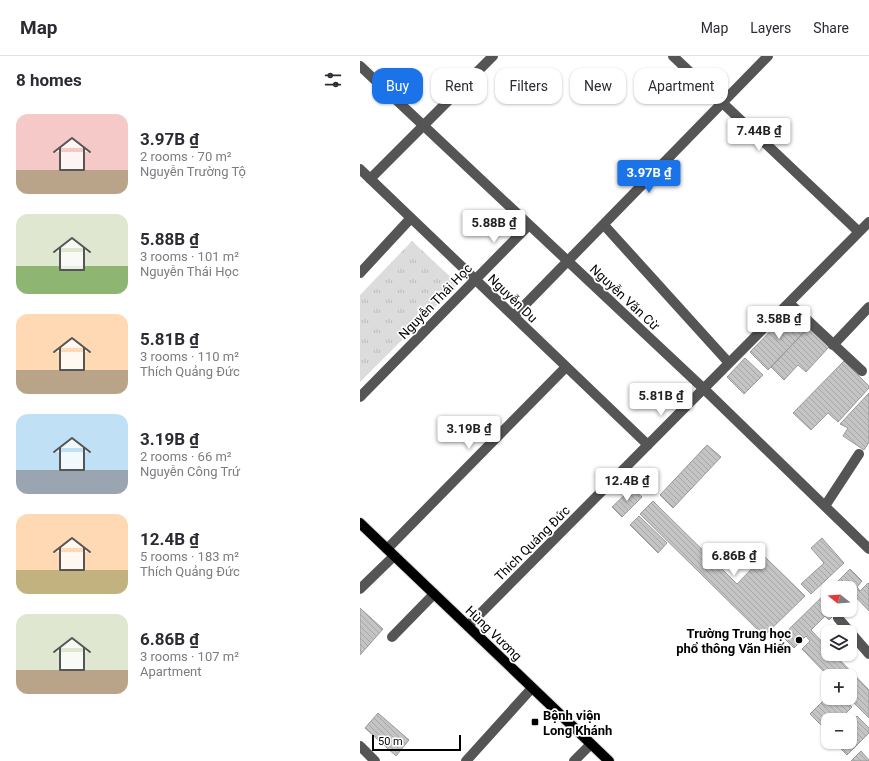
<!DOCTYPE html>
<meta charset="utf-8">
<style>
body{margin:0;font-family:Roboto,sans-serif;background:#f7f7f7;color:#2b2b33;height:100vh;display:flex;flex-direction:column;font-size:15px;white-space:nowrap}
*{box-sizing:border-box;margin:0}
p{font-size:13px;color:#7c7c81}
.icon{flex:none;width:22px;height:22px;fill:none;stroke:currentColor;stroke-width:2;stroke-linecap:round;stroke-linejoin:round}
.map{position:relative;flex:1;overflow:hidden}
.details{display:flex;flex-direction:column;background:#fff;width:360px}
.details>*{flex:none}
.banner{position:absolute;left:12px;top:12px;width:380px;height:36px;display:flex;gap:8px}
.needle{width:26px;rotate:287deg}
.fabs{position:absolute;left:461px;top:525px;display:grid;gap:8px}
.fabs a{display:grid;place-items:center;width:36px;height:36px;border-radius:8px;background:#fff;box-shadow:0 1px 3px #0004;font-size:20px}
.scale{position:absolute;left:12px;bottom:10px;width:89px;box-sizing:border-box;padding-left:4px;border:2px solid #000;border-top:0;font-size:11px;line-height:14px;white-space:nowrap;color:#000;-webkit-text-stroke:3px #fff;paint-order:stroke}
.price{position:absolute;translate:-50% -34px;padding:0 9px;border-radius:4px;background:#fff;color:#222;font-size:13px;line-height:26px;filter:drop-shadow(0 1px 2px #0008)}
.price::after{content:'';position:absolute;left:50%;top:24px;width:12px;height:9px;margin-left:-6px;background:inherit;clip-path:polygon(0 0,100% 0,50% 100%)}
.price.current{background:#1a73e8;color:#fff}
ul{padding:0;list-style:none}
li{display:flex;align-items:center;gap:12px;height:100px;padding:0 16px}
li span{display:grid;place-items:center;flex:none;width:112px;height:80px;border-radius:12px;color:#555}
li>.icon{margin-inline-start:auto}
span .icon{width:48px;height:48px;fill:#fffc;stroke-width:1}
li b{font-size:17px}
h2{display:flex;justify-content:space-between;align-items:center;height:48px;padding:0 16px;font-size:17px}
.tag{padding:0 14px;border-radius:12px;background:#fff;box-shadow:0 1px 3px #0004;font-size:14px;line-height:36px}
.tag.current{background:#1a73e8;color:#fff}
header{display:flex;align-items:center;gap:24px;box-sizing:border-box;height:56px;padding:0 20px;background:#fff;border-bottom:1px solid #e1e1e2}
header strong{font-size:19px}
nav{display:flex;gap:22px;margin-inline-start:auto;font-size:14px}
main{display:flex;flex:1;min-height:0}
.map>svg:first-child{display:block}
.grass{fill:url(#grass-tufts)}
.building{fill:url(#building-back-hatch);stroke:#999}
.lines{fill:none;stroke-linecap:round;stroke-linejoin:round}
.major-casing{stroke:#dbdbdb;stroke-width:12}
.minor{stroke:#555;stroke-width:10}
.major{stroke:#000;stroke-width:10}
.poi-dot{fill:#000;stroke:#fff;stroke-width:1.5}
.labels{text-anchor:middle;stroke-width:3.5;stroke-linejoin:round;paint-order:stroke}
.street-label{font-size:13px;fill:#000;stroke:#fff}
.poi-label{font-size:13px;font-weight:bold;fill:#000;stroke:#fff;text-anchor:end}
</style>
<header>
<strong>Map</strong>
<nav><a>Map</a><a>Layers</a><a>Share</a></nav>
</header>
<main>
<section class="details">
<h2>8 homes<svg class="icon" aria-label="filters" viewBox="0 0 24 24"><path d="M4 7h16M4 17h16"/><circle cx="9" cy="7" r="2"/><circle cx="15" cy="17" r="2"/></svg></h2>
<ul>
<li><span style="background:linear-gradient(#f6c9c9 70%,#b9a48a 0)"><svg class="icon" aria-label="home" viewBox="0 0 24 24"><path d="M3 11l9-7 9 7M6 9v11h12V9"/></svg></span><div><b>3.97B ₫</b><p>2 rooms · 70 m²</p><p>Nguyễn Trường Tộ</p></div></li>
<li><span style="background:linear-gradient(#dfe7d0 65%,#8fb573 0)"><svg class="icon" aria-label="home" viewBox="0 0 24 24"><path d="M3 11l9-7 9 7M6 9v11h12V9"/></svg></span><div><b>5.88B ₫</b><p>3 rooms · 101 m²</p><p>Nguyễn Thái Học</p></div></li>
<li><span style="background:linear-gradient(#ffd9b3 70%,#b9a48a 0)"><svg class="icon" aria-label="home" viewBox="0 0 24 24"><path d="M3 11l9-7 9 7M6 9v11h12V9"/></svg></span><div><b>5.81B ₫</b><p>3 rooms · 110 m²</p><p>Thích Quảng Đức</p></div></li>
<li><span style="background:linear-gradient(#bfe0f5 70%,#9aa5b1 0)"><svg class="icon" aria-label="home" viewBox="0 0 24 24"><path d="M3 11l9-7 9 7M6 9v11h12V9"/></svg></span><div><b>3.19B ₫</b><p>2 rooms · 66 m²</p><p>Nguyễn Công Trứ</p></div></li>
<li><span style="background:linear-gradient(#ffd9b3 70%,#c2b280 0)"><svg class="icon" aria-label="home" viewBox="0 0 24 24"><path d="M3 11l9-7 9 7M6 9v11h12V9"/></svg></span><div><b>12.4B ₫</b><p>5 rooms · 183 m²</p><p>Thích Quảng Đức</p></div></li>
<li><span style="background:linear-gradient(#dfe7d0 70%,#b9a48a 0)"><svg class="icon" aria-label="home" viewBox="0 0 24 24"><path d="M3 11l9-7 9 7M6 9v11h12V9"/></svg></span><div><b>6.86B ₫</b><p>3 rooms · 107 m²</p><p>Apartment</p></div></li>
</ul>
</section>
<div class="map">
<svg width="509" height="705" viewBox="0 0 509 705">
<defs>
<pattern id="grass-tufts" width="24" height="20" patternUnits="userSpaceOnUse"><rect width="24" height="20" fill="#dcdcdc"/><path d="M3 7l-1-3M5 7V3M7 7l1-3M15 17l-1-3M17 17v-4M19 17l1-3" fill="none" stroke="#bbb"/></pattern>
<pattern id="building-back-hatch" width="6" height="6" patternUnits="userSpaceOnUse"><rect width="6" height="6" fill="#c4c4c4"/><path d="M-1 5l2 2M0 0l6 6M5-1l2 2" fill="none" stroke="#a7a7a7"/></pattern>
</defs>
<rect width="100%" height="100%" fill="#fff"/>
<path class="grass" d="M52,185l46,43 -98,98v-87z"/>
<path class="building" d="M431,254l18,17 -41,43 -18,-18z
M449,271l20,20 -23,25 -8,-7 -14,15 -13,-13z
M385,302l18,17 -19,19 -17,-17z
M484,305l25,25v2l-31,34 -10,-9 -17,17 -18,-17z
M509,337v49l-5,8 -21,-14 5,-8 -8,-4z
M347,389l14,12 -48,51 -13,-13z
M272,432l10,9 -20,20 -10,-10z
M293,445l84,83 27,-28 41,40 -41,40 -124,-122z
M279,460l28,27 -9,10 -28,-28z
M462,482l22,25 -33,31 -10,-10 23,-21 -13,-15z
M490,513l12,12 -5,6 3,4 8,-8 1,1v27l-18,-19 -1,1v-5h-19z
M468,535v19h7l2,2 -8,8 -4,-4 -14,14 17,18v6h6l35,36v28l-20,-20 1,-22h-22l-26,-27 8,-8 -4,-5 -12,12 -12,-12z
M0,552l23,21 -23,26z
M468,640v2h14l10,9 -13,13h-11v12l-18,-18z
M18,657l31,27 -13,16 -31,-28z
M497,660l12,12v5l-22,22 -13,-13h16v-19z
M501,695l8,9v1h-18z"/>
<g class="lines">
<g class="major-casing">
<path id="major" d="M0,467l249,238"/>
</g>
<path class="minor" d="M313,0l186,176
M0,10l344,323 165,160
M0,113l288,276
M10,123l123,-123
M244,169l125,138
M0,217l51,-55
M429,247l73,68
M154,260l254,-260
M473,289l36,-38
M0,341l169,-172
M465,450l34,-52
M27,493l179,-182
M0,533l34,-33
M478,562l31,36
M108,570l401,-404
M32,581l42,-43
M0,690l15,15
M106,705l66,-73
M214,705l17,-17"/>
<use href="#major" class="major"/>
</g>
<g class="poi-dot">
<circle cx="439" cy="584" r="4"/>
<rect x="171" y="662" width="8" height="8" rx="2"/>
</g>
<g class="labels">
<g class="street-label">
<text transform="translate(265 241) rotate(43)" y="5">Nguyễn Văn Cừ</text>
<text transform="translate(153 242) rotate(44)" y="5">Nguyễn Du</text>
<text transform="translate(75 245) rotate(-46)" y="5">Nguyễn Thái Học</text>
<text transform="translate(172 487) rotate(-45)" y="5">Thích Quảng Đức</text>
<text transform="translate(134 577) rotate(44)" y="5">Hùng Vương</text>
</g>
<g class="poi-label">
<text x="431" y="582">Trường Trung học<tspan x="431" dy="15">phổ thông Văn Hiến</tspan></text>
<text x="183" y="664" text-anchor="start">Bệnh viện<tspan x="183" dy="15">Long Khánh</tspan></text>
</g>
</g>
</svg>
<div class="fabs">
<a><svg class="needle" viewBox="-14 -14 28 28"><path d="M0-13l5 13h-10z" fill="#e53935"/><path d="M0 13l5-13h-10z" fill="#7c7c81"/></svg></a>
<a><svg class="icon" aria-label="layers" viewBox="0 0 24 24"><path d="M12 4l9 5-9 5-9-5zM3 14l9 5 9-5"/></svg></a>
<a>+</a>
<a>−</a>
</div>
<div class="scale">50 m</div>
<b class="price" style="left:399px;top:96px">7.44B ₫</b>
<b class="price current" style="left:289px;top:138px">3.97B ₫</b>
<b class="price" style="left:134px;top:188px">5.88B ₫</b>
<b class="price" style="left:419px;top:284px">3.58B ₫</b>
<b class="price" style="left:301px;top:361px">5.81B ₫</b>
<b class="price" style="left:109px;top:394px">3.19B ₫</b>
<b class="price" style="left:267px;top:446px">12.4B ₫</b>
<b class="price" style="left:374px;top:521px">6.86B ₫</b>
<div class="banner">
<a class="tag current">Buy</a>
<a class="tag">Rent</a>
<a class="tag">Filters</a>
<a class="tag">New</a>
<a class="tag">Apartment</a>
</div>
</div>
</main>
